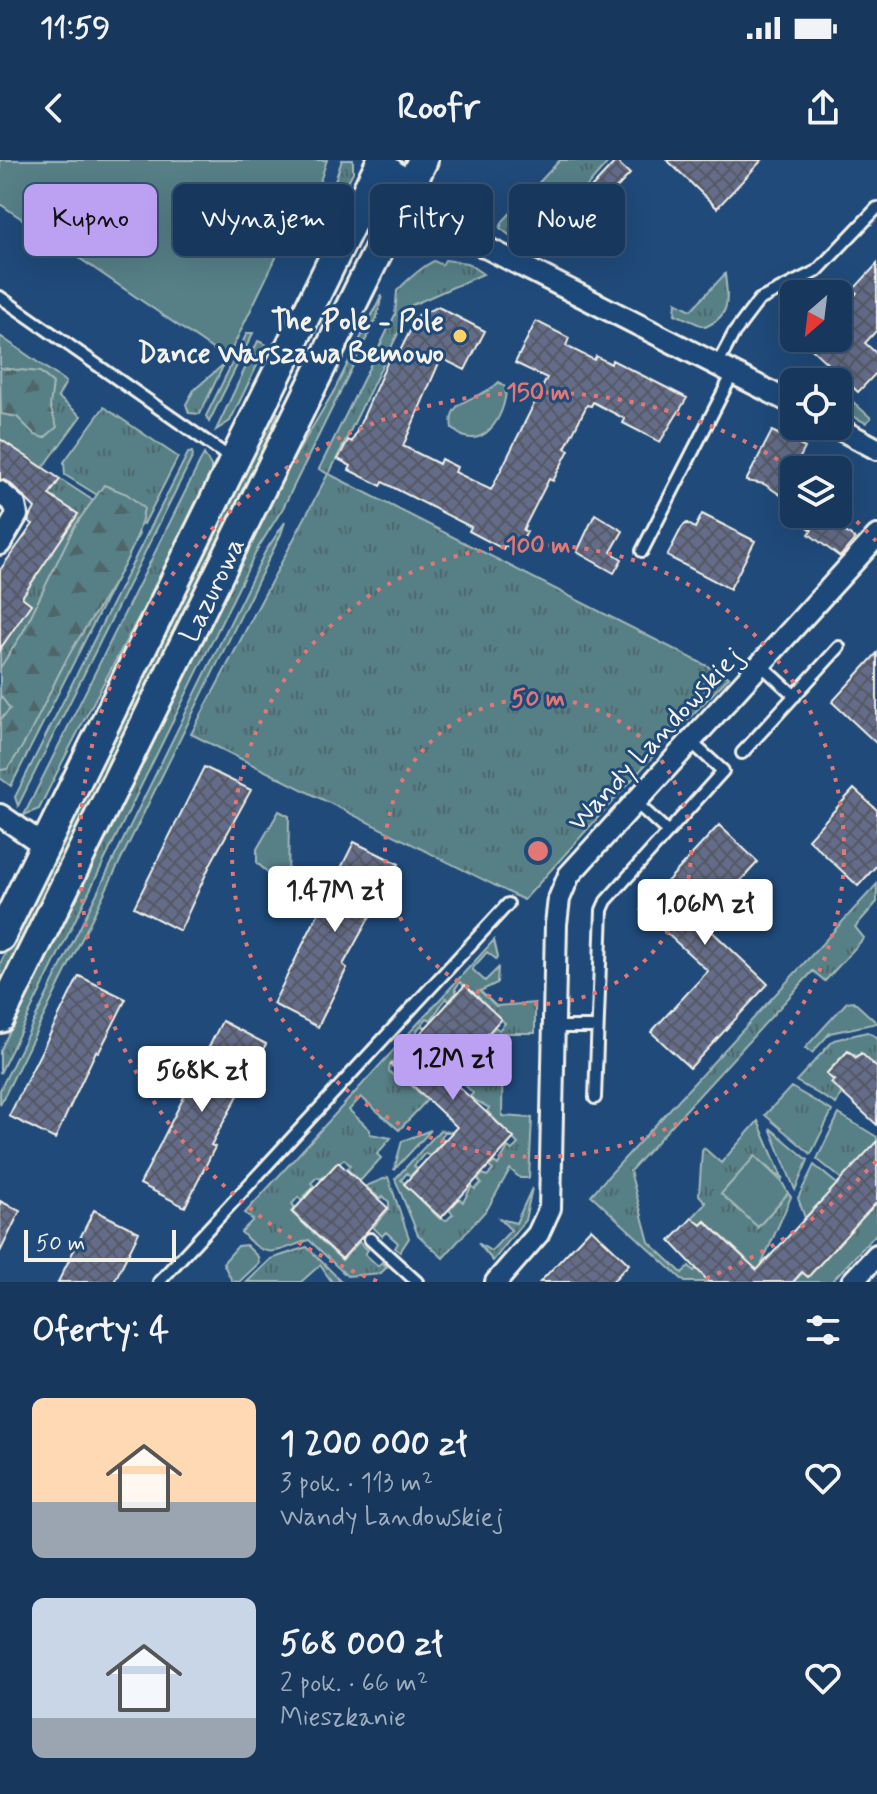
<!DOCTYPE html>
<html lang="pl">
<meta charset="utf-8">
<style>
body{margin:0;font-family:Mynerve,sans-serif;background:#244365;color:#f1f3f6;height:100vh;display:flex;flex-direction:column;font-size:30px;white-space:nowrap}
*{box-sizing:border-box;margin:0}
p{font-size:26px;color:#9eacbb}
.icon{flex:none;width:44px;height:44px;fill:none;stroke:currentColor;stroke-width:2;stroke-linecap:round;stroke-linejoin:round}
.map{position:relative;height:1122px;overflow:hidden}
.side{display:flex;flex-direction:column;background:#17385c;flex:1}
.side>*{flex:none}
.hud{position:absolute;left:24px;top:24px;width:830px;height:72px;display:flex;gap:16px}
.needle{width:52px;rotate:208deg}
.controls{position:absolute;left:780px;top:120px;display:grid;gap:16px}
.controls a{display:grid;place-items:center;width:72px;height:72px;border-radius:12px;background:#17385c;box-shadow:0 8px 32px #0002,0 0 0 2px #365272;font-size:40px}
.scale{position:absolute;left:24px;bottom:20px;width:152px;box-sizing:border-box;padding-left:8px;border:4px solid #f4f1e8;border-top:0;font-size:22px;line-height:28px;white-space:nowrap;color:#f4f1e8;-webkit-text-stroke:6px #1f4a7a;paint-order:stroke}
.price{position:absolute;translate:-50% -68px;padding:0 18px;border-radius:8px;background:#fff;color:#222;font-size:26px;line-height:52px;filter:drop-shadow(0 2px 4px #0008)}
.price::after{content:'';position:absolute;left:50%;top:48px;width:24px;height:18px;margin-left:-12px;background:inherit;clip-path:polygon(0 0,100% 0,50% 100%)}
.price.selected{background:#bca0f2;color:#111}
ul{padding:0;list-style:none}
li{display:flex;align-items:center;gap:24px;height:200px;padding:0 32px}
li span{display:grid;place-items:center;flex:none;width:224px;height:160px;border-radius:12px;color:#555}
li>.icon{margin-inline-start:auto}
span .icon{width:96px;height:96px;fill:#fffc;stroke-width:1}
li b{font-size:34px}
h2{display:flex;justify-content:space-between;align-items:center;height:96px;padding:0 32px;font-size:34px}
.tag{padding:0 28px;border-radius:12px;background:#17385c;box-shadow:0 8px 32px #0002,0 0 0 2px #365272;font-size:28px;line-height:72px}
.tag.selected{background:#bca0f2;color:#111}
.status{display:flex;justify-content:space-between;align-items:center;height:56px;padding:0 40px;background:#17385c;direction:ltr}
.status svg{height:22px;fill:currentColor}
header{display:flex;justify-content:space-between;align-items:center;height:104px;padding:0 32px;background:#17385c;font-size:36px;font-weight:800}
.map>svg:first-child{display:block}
.grass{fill:url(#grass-tufts);stroke:#a5b8b7;stroke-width:2}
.forest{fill:url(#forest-firs);stroke:#a5b8b7;stroke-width:2}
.green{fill:#567f86;stroke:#a5b8b7;stroke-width:2}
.building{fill:url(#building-cross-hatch);stroke:#f4f1e8;stroke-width:2}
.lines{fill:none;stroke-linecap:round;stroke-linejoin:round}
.service-casing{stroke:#f4f1e8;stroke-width:16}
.minor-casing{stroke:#f4f1e8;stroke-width:26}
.secondary-casing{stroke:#f4f1e8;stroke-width:34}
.service{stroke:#1f4a7a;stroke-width:10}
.minor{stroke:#1f4a7a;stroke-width:20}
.secondary{stroke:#1f4a7a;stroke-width:28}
.ring{fill:none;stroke:#e27875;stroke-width:4;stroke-dasharray:4 8}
.poi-dot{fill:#ffd166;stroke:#1f4a7a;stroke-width:3}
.labels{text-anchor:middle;stroke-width:6;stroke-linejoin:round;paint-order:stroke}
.poi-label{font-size:28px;font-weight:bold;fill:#f4f1e8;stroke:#1f4a7a;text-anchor:end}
.street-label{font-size:28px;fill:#f4f1e8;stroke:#1f4a7a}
.centre{fill:#e27875;stroke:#1f4a7a;stroke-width:4}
.ring-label{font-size:24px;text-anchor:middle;font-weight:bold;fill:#e27875;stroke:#1f4a7a;stroke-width:6;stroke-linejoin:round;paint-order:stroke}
</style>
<div class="status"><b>11:59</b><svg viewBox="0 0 49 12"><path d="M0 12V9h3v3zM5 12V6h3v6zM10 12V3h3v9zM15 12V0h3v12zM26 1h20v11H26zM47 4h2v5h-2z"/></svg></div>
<header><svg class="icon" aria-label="back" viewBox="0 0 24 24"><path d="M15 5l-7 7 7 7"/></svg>Roofr<svg class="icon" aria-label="share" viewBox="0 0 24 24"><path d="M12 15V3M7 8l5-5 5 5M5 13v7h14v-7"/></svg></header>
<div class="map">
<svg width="877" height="1122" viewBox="0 0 877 1122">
<defs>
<pattern id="grass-tufts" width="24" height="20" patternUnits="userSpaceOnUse" patternTransform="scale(2)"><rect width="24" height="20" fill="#567f86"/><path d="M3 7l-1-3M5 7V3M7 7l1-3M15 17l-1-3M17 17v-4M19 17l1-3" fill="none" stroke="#506669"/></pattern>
<pattern id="forest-firs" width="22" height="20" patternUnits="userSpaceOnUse" patternTransform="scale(2)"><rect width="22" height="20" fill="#567f86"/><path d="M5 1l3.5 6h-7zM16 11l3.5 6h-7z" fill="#506669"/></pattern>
<pattern id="building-cross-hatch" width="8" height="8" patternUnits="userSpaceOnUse" patternTransform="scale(2)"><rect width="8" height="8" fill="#646c89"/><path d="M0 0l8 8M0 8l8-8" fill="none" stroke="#555864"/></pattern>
</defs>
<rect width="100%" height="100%" fill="#1f4a7a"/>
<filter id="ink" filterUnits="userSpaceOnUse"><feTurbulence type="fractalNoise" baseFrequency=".0125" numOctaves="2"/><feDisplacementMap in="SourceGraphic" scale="16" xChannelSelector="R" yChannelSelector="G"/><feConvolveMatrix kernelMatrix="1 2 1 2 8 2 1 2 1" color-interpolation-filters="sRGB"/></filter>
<g filter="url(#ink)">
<path class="grass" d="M342,0h11v12l-14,27 -6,-12z
M560,0h50l-68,78h-29l-13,-10 3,-7z
M445,100l22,3 16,11 -71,31 -83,169 400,203 -65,67 -140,156 -333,-166 137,-260 -9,-5 76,-154 2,-24c8,-9 26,-25 37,-30l8,4z
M725,114c3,26 6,42 -20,53l-30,-13 1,-12 15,8z
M382,135l-5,22 -94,191 -25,40 -258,525v-22l282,-573 52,-87z
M0,176l66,46 -8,15 23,19 -38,52 -43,-29z
M224,204l-24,50 -11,-1 -3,-9 8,-14z
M841,231l30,27 -5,5 -28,-14z
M104,247l74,50 -34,67 -79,-49 -1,-13z
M273,250l5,3 -22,57 -256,522v-28z
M204,294l7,12v12c-55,112 -118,219 -172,331l-15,6z
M60,319l77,50 2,5 -128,252 -11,-8v-129l30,-45 -8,-7 56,-83 -29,-19z
M877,724v18l-22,25 9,11 -39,43 -12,-10 -183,200 19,71 33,31 7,-7 5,5 4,-4 11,15h-24l-94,-87z
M494,780l4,17 -2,2 -9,-7 -15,17 13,12 13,-13 -1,15 -17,8 16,15 39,-3v30h-32l-1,83 30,2 -3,60h-9l-10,-9 -22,39 -45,50 -25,-23 -23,-56 45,-49 11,2h-6l-4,5 3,3 -15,16 -4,-3 -11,13 3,3 -7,7 -3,-3 -6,7 39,39 7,1 6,-6 -4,-4 10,-11 4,3 9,-16 3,3 6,-6 -3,-4 5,-5 4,2 6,-6 -4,-3 5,-5 4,3 10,-18 4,3 6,-6 -31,-33 2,-3 -19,-11 3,-4 -12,-12 -4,3 -8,-7 6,-6 3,3 6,-6 -1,-6 4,2 6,-6 -3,-3 11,-12 3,2 6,-6 -3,-3 8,-9 4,3 6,-7 -45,-41 -5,7 2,3 -8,9 -3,-3 -15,22 -4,-2 -5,6 3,3 -5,-1 -10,17 -4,-2 -5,5 2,4 -13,15 -1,6 6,6 4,-3 28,26 -28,30 -38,-33 -12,13 21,20v4l21,4 -14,16 4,4 -21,23 -13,-12 3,-4 -6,-6 -23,20 -4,-2 -6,6 3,3 -13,14 -3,-3 -6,7 3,3 -4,5 51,48 17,-18 9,8 -3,4 13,12 4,-4 5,5 -6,6 -34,3 -38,-36c-34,11 -42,22 -68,-8l12,-12 -8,-7z
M853,841l24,22 -47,10 -18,20 -7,-5 42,-46z
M867,872l10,5v31l-29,-17 -21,22 15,19 -6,12 -40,-23 38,-41z
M791,927l41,24 -21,43 -46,-39z
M839,954l38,23v13l-33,31 -27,-22z
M758,961l25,59 -28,-23 3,70 30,-34 3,4 -35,80 -12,-20 -39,-36 -4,4 -9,-7 14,-15 -7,-8 3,-44 2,-3 17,15z
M770,968l38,32 -13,30z
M431,970l-37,40 8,-29z
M814,1005l23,19 -20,26 -3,-2 -9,10 -7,-20z
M388,1017l21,61 -9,14 -5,-4 3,-5 -12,-11 -4,4 -9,-9 16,-18v-7l-6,-6 -3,3 -14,-13z
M532,1028l-7,32 -32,41 -15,-18 13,8 20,-21 -11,-11 16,4z
M877,1042v31l-46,49h-38z
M307,1087l35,35h-10l-12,-17 -19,17h-54l24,-23z"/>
<path class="forest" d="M0,208l40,4 13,11 -3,23 7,21 -13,11 -9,-3 -18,-18 -16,-3z
M104,325l23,9 17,14c-8,57 -55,107 -81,158 -18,34 -32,72 -56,103l-7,1v-50l10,-11 -10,-14v-27l23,-36 51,-105z"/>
<path class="green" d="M0,0h327c-6,16 -9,39 -26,46l-74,153 -227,-155z
M247,173h6l-44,89 -3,-6z
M258,181l9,4 -37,76 -14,9z
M499,222l7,6c0,29 -26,69 -54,40 -6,-32 30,-27 47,-46z
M192,292l1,4 -175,350 -3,-9 173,-344z
M285,362l-4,12 -281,571v-15l265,-538z
M279,651l10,5 -1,74 -31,-27v-14z
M755,996l27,26 6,11 -30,34 -37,-33z
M246,1085l12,12 1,6 -20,19 -7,-1 -9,-18 15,-17z"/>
<path class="building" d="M667,0h95l-45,48z
M616,1l14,13 -38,40 -14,-12z
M877,104v66l-12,13 12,11v18l-19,20 -58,-54h38v-25l19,-20 -4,-3z
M438,147l47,24 -20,39 -24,-12 -38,88 36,18 2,-5 16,8 -2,5 36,18 56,-112 -32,-15 21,-42 33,17 -3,8 28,14 2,-4 15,8 1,-4 75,38 -27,44 -37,-19 2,-4 -32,-17 -2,4 -4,-1 -22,43 4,2 -16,31 -4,-2 -26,51 4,2 -10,19 -12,-6 -2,4 -34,-18 2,-4 -73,-37 -15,-8 -2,4 -32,-16 2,-4 -13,-7 10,-19 4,2 39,-88 6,3 21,-42z
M772,271l33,17 -11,21v35l-30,-20 -18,-3z
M0,279l60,40 -11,16 29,19 -56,83 9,7 -31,45v-79l33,-46 -5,-3 7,-13 -26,-26 -9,-3z
M595,354l28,17 -12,21 11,7 -8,14 -37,-21z
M702,354l53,27 -25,48 -63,-33 15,-29 5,-4 8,5z
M790,354h31l34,25 -15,18 -31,-23 3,-4z
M877,493v91l-45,-42z
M204,607l47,23 -40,73 -31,68 -46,-24z
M854,629l23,21v55l-19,21 -50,-47z
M719,665l39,37 -56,60 66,62 -78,84 -39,-36 57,-61 -67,-61z
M354,682l45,22 -56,101 4,3 -29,59 -45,-23z
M79,816l47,23 -27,53 -3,-1 -41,88 -46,-23z
M465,825l36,34 -53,58 66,61 -73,80 -37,-34 53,-57 -66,-62z
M222,861l44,23 -55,101 4,2 -30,60 -45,-23z
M848,891l8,7 5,-5 16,15v57l-46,-42 3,-3 -8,-6z
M877,981v61l-69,75 -6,-5 -9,10h-84l-39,-41 22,-23 9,7 4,-4 52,49z
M338,1002l50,46 -46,51 -50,-47z
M0,1041l20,10 -20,41z
M94,1050l45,22 -25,50h-56z
M591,1068l38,36 -17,18h-72z"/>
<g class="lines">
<g class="service-casing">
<path id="service" d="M0,137l233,163
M718,203l16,-30 25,-33 58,-29 60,-63
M642,391l91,-178
M760,504l35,32
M742,593l97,-106
M634,641l34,31
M554,867h43
M595,938l7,-188 4,-9 117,-130 -33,-30
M370,1079l47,43
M159,1122l349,-378"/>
</g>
<g class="minor-casing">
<path id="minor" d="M381,0l104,87 309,157
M834,266l43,23
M0,332l15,13 2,10 -17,29
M0,655l45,31
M496,1122l42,-48 12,-26 6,-284 3,-25 10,-24 308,-339
M852,1122l25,-27"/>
</g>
<g class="secondary-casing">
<path id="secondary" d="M0,777l382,-777
M0,858l423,-858"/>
</g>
<use href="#service" class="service"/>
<use href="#minor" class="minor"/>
<use href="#secondary" class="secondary"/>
</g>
</g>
<g class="ring">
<circle cx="538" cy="691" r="153"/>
<circle cx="538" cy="691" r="306"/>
<path d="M876 1001A459 459 0 0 1 699 1121M377 1121A459 459 0 1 1 791 308M839 345A459 459 0 0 1 876 381"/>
</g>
<circle class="poi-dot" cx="460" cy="176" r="8"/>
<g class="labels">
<g class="poi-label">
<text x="444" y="170">The Pole - Pole<tspan x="444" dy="32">Dance Warszawa Bemowo</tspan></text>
</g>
<g class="street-label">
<text transform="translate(211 429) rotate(-64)" y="10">Lazurowa</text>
<text transform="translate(654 578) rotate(-47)" y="10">Wandy Landowskiej</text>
</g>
</g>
<circle cx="538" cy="691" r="12" class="centre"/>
<g class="ring-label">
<text x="538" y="240">150 m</text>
<text x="538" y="393">100 m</text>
<text x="538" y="546">50 m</text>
</g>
</svg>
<div class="controls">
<a><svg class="needle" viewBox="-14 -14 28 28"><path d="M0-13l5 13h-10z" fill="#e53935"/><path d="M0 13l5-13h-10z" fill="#9eacbb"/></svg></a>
<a><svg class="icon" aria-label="locate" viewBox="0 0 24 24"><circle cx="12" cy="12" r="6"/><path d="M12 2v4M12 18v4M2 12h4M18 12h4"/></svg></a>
<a><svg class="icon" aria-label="layers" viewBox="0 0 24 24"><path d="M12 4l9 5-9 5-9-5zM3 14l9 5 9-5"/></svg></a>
</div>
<div class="scale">50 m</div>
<b class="price" style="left:335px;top:774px">1.47M zł</b>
<b class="price" style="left:705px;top:787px">1.06M zł</b>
<b class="price selected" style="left:453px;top:942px">1.2M zł</b>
<b class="price" style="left:202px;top:954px">568K zł</b>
<div class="hud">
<a class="tag selected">Kupno</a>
<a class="tag">Wynajem</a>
<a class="tag">Filtry</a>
<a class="tag">Nowe</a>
</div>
</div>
<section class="side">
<h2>Oferty: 4<svg class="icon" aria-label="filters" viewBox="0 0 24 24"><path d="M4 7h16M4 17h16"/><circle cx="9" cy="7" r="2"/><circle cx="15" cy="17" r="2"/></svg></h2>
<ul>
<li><span style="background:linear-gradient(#ffd9b3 65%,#9aa5b1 0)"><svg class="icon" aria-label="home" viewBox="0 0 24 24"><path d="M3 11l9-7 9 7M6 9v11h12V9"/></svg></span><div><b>1 200 000 zł</b><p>3 pok. · 113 m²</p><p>Wandy Landowskiej</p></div><svg class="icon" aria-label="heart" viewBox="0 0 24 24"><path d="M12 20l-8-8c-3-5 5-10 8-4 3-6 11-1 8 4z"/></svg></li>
<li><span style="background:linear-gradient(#c9d6e8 75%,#9aa5b1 0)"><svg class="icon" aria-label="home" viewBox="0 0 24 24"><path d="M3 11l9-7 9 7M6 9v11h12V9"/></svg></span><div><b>568 000 zł</b><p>2 pok. · 66 m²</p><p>Mieszkanie</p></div><svg class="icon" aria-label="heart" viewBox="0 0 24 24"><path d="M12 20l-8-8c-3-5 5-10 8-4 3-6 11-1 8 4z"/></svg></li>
</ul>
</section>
